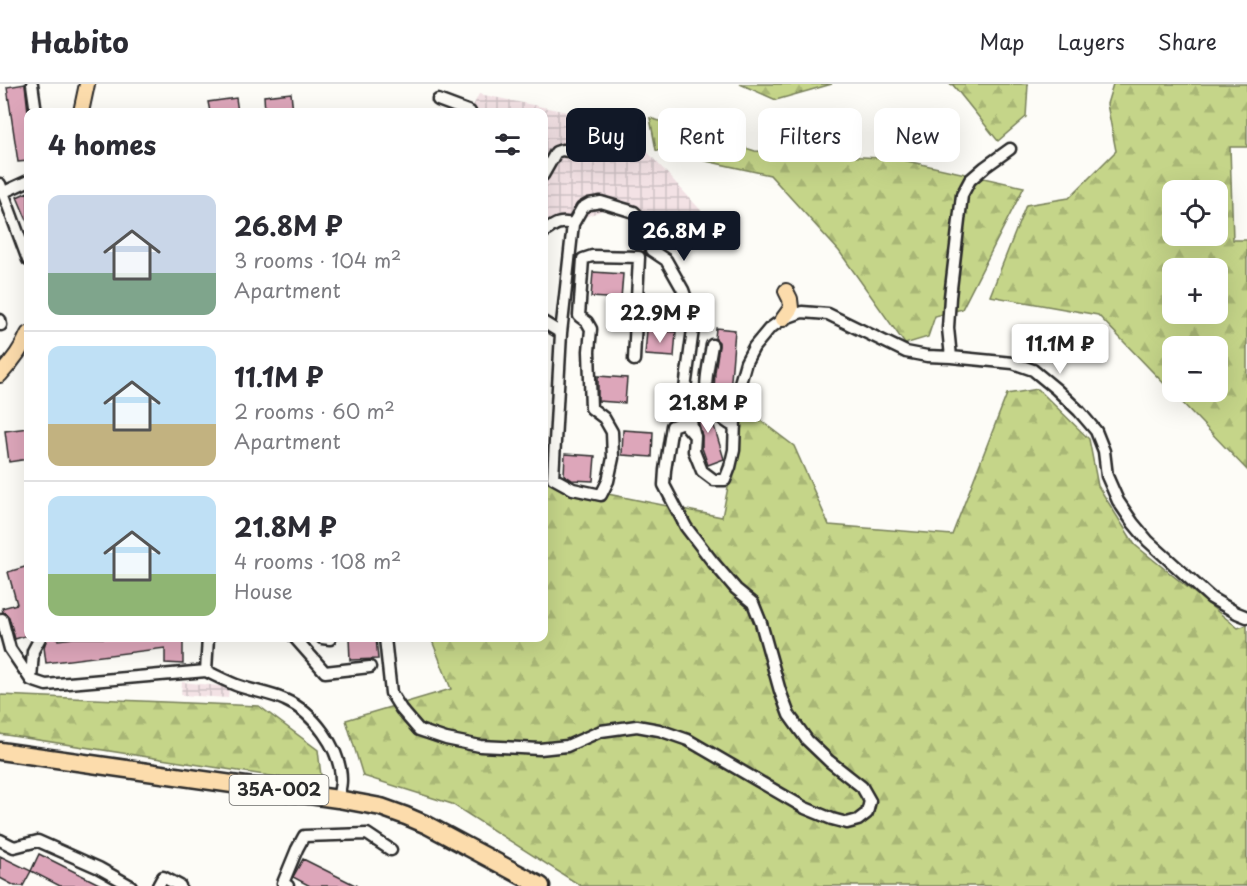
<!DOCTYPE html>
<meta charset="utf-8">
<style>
body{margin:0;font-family:"Playpen Sans",sans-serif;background:#f2f2f3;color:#2b2b33;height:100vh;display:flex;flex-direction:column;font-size:22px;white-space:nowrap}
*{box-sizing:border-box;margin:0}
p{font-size:20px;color:#7c7c81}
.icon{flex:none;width:33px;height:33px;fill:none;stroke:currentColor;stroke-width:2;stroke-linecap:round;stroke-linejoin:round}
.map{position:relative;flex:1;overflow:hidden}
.drawer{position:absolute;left:24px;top:24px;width:524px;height:534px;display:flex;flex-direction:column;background:#fff;border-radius:12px;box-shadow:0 6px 24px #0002}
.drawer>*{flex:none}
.banner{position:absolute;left:566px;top:24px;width:570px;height:54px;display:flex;gap:12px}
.fabs{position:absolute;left:1162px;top:96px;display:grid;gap:12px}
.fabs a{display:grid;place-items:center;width:66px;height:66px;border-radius:12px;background:#fff;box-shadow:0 6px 24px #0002;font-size:30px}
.price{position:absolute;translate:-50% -51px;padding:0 14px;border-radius:6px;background:#fff;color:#222;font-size:20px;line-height:39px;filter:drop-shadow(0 2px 3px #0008)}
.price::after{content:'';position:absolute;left:50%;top:36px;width:18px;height:14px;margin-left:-9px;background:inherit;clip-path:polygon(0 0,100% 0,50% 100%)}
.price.current{background:#111827;color:#fff}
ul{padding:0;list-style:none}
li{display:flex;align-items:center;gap:18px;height:150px;padding:0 24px}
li+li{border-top:2px solid #e1e1e2}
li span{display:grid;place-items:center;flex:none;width:168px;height:120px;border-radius:12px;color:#555}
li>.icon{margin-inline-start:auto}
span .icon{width:72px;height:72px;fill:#fffc;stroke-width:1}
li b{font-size:26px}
h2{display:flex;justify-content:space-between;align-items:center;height:72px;padding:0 24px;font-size:26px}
.chip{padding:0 21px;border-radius:12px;background:#fff;box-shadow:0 6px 24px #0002;font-size:21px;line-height:54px}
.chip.current{background:#111827;color:#fff}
header{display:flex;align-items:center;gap:36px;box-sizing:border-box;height:84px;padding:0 30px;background:#fff;border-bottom:2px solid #e1e1e2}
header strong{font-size:28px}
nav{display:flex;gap:33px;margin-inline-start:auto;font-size:21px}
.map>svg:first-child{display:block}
.industrial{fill:url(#industrial-grid)}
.forest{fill:url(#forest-firs);stroke:#78805a;stroke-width:1.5;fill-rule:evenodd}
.building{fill:#dda6ba;stroke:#2b2b2b;stroke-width:1.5}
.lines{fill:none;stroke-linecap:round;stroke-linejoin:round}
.minor-casing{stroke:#2b2b2b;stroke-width:15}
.major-casing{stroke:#2b2b2b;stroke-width:18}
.highway-casing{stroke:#2b2b2b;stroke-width:21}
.minor{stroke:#fdfcf7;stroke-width:10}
.major{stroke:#fcdcac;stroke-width:14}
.highway{stroke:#fcdcac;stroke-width:16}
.labels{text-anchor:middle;stroke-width:5;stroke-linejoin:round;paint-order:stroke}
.shield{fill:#fdfcf7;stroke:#6a6a68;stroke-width:1.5}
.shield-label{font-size:18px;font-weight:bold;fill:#2b2b2b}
</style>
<header>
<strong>Habito</strong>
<nav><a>Map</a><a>Layers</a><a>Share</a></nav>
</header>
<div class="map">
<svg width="1247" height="802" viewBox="0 0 1247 802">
<defs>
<pattern id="industrial-grid" width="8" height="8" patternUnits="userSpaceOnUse" patternTransform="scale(1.5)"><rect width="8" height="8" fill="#f3e2e5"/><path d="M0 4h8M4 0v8" fill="none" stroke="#d0c2c5"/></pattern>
<pattern id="forest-firs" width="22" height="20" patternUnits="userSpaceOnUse" patternTransform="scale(1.5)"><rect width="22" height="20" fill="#c5d589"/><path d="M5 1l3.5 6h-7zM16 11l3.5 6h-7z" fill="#a9b776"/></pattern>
</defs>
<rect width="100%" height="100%" fill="#fdfcf7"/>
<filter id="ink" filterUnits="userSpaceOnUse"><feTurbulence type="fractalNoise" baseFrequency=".0167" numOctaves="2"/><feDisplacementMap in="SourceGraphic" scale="12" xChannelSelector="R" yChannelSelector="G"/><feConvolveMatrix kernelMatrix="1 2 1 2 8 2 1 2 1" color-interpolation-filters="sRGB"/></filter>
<g filter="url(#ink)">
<path class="industrial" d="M479,10l142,29 86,94 -33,33 -40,-38 -8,-11 -71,28 -12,-3v-114h-73z
M182,598l47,5 -1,11 -47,-3z"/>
<path class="forest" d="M740,0h92l-56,16z
M949,0h79l-2,33 -28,24 -45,-56z
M1113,0h134v63h-17l3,93h14v230l-149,-155 -108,-19 36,-91 43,-7 47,-47 -9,-47zM1173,106h45v46h-45zM1173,184h45v46h-45zM1173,262h45v46h-45z
M650,34l105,33 143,8 126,28 -62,122 -27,7 -7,21 -23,7 -66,-93 -69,-76 -114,-25z
M1038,305l51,50 9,47 37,59 103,83 9,-3v261h-666l-129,-82 -89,-28 -17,-56 105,-31 -20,-51h112v-157l179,36 22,-109 50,38 35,79 123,10 55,-141z
M0,611l259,11 59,44 4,34 -322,-50z"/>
<path class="building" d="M25,0l3,28v49l-10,1 -11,-75z
M291,9l2,19h-28l-1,-16z
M236,14l2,14h-28l-2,-10z
M28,108v31l-11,-26z
M593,188l30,2 -2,25 -30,-2z
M716,244l19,2 -6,75 -10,-1 -5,-13 1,-19 4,-26v-4l-4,-4z
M647,246l29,2 -2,25 -29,-2z
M598,292l29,2 -2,25 -27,-2z
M700,311l2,10 10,14 12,40 -16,6 -6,-17v-12l-10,-39z
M28,344v31l-19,3 -4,-31z
M623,346l30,2 -1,25 -30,-2z
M565,370l30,2 -2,25 -21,-1 -8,-5z
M28,482v31h-2l2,10v28l-13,4 -6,-22 -6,-5 -1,-4 15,-4 -9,-32z
M47,554h11v2l16,-2h109v26l-18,-1v-15l-119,15 -2,-16z
M349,554h27l2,21 -28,1z
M39,770l64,32h-43l-29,-15z
M0,772l31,15 -8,15h-8l-15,-8z
M303,775l54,27h-47l-17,-9z"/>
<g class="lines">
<g class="minor-casing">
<path id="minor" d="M32,0l4,28
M438,16l32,12
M1010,65l-25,18 -15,13 -8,15 -12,102 -2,31 3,29 62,6 20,7 23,19 23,22 17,20 8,20 3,25 11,25 15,22 15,18 63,57 26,15 10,4
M543,91l13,-23 6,-2 31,5 24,-3 15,-5
M0,100l28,76
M4,108l24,-11
M573,140l9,-16 7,-4 12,-2 33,10 21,22 -4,16 15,10 17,30 11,32 -10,74 10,37
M543,149c11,-8 16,-13 30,-9l-12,109
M0,236l1,5
M543,238l18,11 -8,145 20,11 28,6 7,-14 5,-23 -1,-26 -8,-14 -13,-10 -2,-57 2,-22 -4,-7 -8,-6 4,-57 9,-3 47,1 -5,103
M712,261c-6,37 -16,61 23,82
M2,535l8,30 21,31 15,5 160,-14
M208,554l-2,33c10,5 20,10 30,14 16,6 34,8 49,15 28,12 56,49 56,80 0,6 -2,13 -3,19
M295,554l30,34 45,-5
M322,554l8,1
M385,554l6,55 10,16 18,21 27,9 34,7 60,3 27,-3 34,-15 36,-5 22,4 29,10 117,68 27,11 15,4 11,-3 9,-7 3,-12 -8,-14 -33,-26 -22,-21 -18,-25 -9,-24 -19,-68 -8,-20 -17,-14 -24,-28 -26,-34 -22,-42 1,-15 7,-44 11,-4 12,14 -1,15 8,20 12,9h11l5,-13 4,-17 1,-30 3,-30 8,-28 8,-15 15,-18 14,-10 19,-7 26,2 78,38 21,4 24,1
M31,596l2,-29 7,-13
M0,756l14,7 24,-6 61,27 32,18
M158,802l5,-9 17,9
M288,802l-5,-3 14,-34 7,-13 63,-2 24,16"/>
</g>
<g class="major-casing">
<path id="major" d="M81,28l6,-28
M783,235l8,-11 -1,-9 -4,-8
M0,291c11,-12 22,-26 28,-41"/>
</g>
<g class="highway-casing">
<path id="highway" d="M0,667l338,48 43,8 25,9 21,9 114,61"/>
</g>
<use href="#minor" class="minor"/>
<use href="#major" class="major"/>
<use href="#highway" class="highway"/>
</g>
</g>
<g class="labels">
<rect class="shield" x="229.5" y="691" width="99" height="30" rx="4.5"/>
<g class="shield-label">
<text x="279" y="712">35А-002</text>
</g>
</g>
</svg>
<div class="fabs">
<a><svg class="icon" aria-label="locate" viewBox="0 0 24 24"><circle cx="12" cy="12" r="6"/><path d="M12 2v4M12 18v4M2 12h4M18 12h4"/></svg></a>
<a>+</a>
<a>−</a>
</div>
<b class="price current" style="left:684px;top:178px">26.8M ₽</b>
<b class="price" style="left:660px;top:260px">22.9M ₽</b>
<b class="price" style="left:1060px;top:291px">11.1M ₽</b>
<b class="price" style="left:708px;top:350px">21.8M ₽</b>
<div class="banner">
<a class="chip current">Buy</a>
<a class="chip">Rent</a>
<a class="chip">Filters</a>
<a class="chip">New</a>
</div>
<section class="drawer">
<h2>4 homes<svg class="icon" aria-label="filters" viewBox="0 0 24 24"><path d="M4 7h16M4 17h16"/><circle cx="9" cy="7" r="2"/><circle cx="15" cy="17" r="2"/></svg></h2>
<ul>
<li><span style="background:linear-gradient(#c9d6e8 65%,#7fa58c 0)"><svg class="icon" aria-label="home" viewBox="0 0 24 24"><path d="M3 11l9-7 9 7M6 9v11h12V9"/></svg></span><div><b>26.8M ₽</b><p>3 rooms · 104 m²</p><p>Apartment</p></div></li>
<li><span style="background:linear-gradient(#bfe0f5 65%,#c2b280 0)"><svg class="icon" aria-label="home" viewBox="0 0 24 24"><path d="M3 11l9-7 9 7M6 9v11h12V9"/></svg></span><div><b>11.1M ₽</b><p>2 rooms · 60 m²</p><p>Apartment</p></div></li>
<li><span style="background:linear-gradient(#bfe0f5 65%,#8fb573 0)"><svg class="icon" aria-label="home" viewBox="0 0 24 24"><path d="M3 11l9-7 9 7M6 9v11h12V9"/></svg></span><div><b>21.8M ₽</b><p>4 rooms · 108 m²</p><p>House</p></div></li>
</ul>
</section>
</div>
